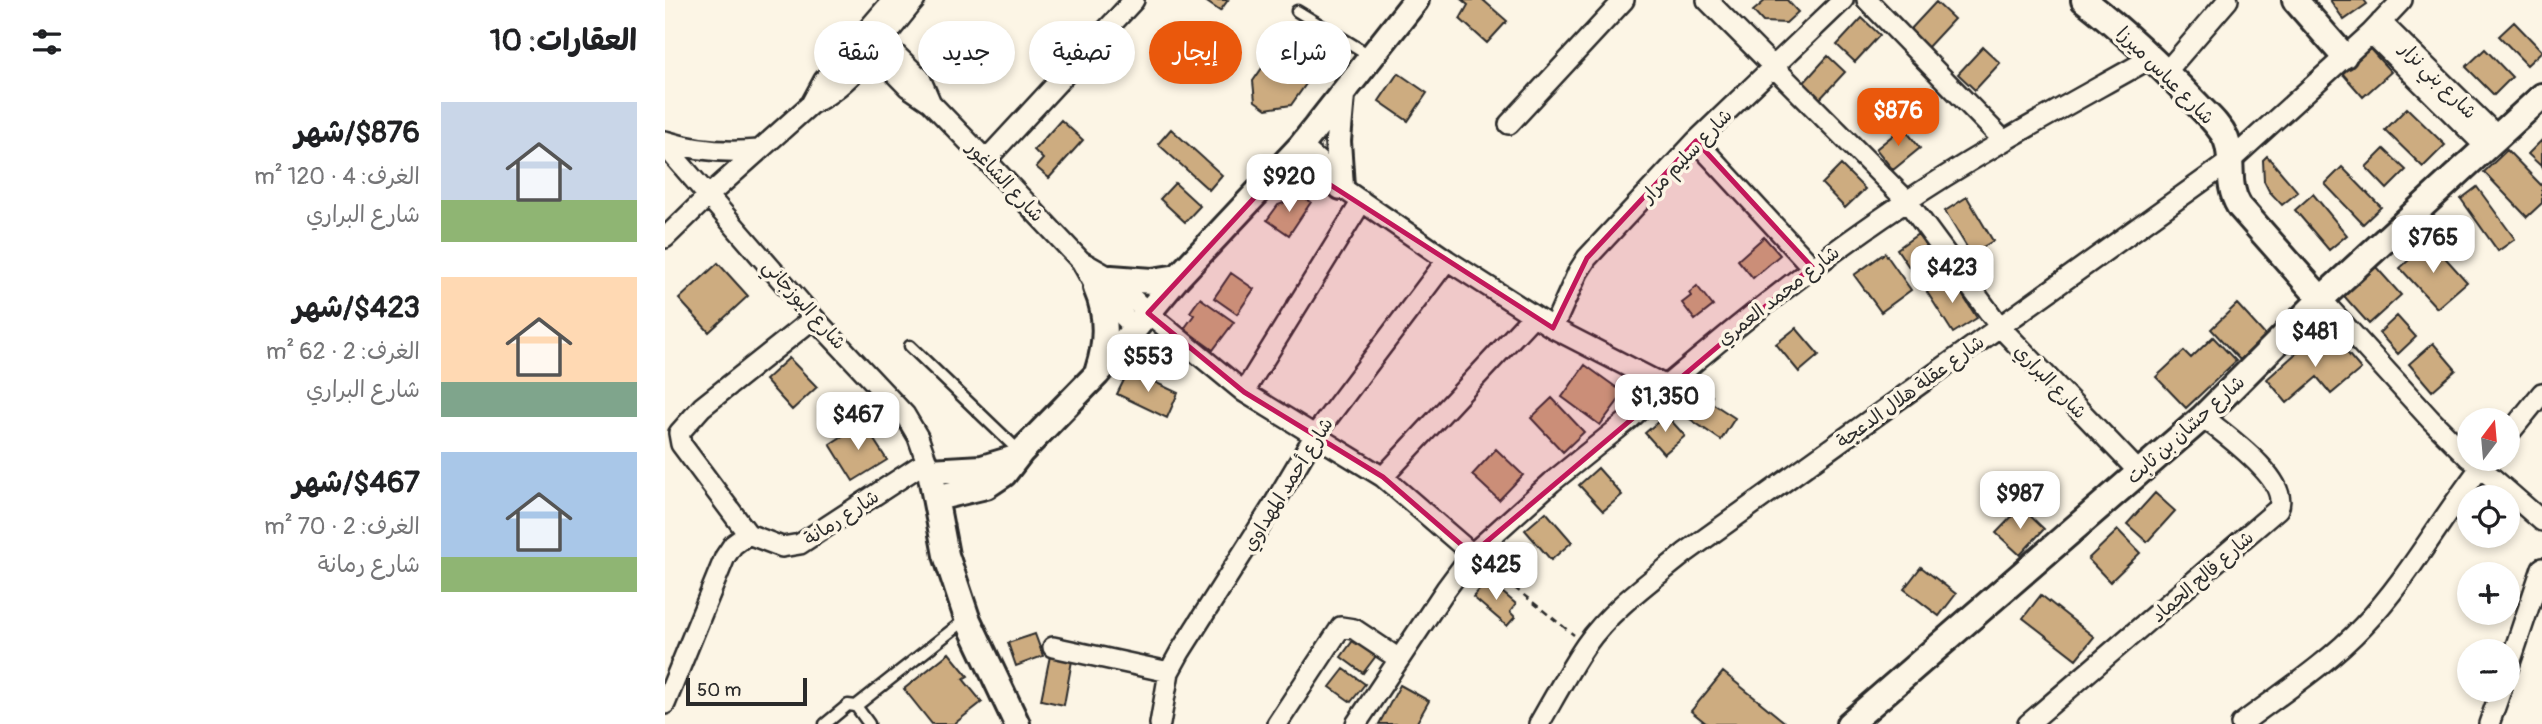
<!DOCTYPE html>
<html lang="ar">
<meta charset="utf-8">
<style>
body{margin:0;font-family:Pangolin,"Playpen Sans Arabic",sans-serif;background:#f2f2f2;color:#202124;direction:rtl;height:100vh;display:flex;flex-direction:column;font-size:26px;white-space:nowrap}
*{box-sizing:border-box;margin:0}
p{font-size:23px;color:#757577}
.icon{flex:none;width:38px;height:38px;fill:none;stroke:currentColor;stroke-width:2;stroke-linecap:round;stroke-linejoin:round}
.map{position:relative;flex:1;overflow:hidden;direction:ltr}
.side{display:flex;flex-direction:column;background:#fff;width:665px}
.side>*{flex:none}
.top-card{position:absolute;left:21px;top:21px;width:665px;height:63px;direction:rtl;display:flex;gap:14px}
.needle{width:46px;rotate:16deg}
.tools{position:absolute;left:1792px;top:408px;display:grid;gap:14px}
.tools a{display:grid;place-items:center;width:63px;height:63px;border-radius:50%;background:#fff;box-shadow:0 4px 10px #0003;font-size:35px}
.scale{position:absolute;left:21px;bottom:18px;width:121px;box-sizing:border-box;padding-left:7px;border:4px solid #2b2b2b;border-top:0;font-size:19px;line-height:24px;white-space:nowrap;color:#2b2b2b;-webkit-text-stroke:5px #fcf5e5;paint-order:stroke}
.price{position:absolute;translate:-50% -60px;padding:0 16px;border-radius:14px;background:#fff;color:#222;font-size:23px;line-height:46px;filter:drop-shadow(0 2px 4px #0008)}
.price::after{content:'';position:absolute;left:50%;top:42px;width:21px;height:16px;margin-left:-10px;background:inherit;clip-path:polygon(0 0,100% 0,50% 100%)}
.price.active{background:#ea580c;color:#fff}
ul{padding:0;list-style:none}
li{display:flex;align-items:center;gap:21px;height:175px;padding:0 28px}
li span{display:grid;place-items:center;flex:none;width:196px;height:140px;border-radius:0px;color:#555}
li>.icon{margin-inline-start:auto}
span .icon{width:84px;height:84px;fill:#fffc;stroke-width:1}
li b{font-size:30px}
h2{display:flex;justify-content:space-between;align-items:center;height:84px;padding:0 28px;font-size:30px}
.chip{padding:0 24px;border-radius:32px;background:#fff;box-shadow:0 4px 10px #0003;font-size:24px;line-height:63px}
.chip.active{background:#ea580c;color:#fff}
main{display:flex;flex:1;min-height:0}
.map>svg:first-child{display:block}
.building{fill:#cdac80;stroke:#2b2b2b;stroke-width:2}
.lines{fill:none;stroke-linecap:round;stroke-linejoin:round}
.service-casing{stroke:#2b2b2b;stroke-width:15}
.minor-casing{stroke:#2b2b2b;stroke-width:24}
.tertiary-casing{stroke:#2b2b2b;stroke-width:30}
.path{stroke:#2b2b2b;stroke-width:2.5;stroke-dasharray:7 5;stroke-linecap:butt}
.service{stroke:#fcf5e5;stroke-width:10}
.minor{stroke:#fcf5e5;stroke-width:19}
.tertiary{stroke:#fcf5e5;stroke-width:24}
.marked{fill:#c2185b;fill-opacity:0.2;stroke:#c2185b;stroke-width:5;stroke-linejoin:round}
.labels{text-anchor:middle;stroke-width:7;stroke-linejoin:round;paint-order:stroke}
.street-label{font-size:19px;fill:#2b2b2b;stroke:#fcf5e5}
</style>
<main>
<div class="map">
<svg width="1877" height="724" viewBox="0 0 1877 724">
<rect width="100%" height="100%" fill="#fcf5e5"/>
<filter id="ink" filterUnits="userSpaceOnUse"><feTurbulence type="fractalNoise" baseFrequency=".0143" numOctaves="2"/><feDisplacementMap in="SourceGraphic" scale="14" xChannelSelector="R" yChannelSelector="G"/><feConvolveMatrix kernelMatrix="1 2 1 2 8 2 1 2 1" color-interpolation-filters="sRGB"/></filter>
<g filter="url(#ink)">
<path class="building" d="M539,0h24l-8,11z
M797,0h21l24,21 -20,22 -27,-24 8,-14z
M1101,0h21l11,12 -12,11 -23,-1 -10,-11z
M1665,0h34l3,4 -23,16z
M1271,2l18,17 -27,29 -18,-17z
M1197,18l18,17 -25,27 -18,-17z
M1849,22l28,29 -15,14 -28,-29z
M1318,47l17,16 -25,27 -17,-16z
M1705,49l21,23 -28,25 -21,-24z
M1820,49l27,28 -18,18 -28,-28z
M1163,56l17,16 -28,30 -17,-15z
M604,58l37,26 -15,21 -25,4 -11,-8 -2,-20z
M733,73l29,20 -19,28 -29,-20z
M1742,108l38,37 -22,22 -38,-37z
M396,120l22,20 -34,38 -13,-11 7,-8 -9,-9z
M1238,127l17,21 -27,22 -17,-21z
M506,129l51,46 -13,15 -51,-46z
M1877,140v27l-14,-13z
M1719,149l22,21 -19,19 -21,-22z
M1842,150l35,36v17l-15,14 -43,-45z
M1602,156l31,36 -16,13 -13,-14 -5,-10 -1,-21z
M1176,165l24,24 -20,19 -23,-24z
M1677,167l39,40 -18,17 -38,-40z
M510,183l25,23 -15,16 -25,-23z
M1812,187l38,52 -17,12 -37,-52z
M1648,194l34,41 -18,15 -34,-40z
M636,196l10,6 -22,33 -22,-15 11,-15z
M1302,197l26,44 -22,13 -26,-43z
M1253,234l25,36 -22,15 -24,-36z
M1099,237l16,18 -27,23 -15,-18z
M1765,241l37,41 -30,26 -37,-40z
M1220,253l26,37 -30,22 -27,-37z
M53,263l30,33 -39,36 -30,-33z
M1711,267l25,28 -32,29 -25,-28z
M566,273l23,16 -17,25 -23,-16z
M1286,277l26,41 -24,15 -26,-41z
M1032,286l16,20 -18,14 -13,-17 9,-7 -2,-3z
M535,298l34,24 -21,28 -29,-21 10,-14 -4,-3z
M1572,304l29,32 -26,24 -29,-31z
M1732,316l19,21 -18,17 -19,-21z
M1131,328l23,27 -20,17 -23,-28z
M1548,337l23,24 -50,47 -30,-31 28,-26 7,7z
M1661,337l13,6 22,26 -30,25 -14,-17 -30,26 -20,-24 43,-38z
M1768,343l23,27 -24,21 -23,-27z
M124,358l28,29 -25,23 -27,-30z
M920,365l39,28 -24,32 -38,-28z
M464,370l49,23 -11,25 -50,-24z
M1036,389l11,7 -3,5 26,17 -14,22 -37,-25z
M887,398l32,34 -21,20 -32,-34z
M1001,415l19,21 -21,18 -19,-21z
M198,423l24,37 -34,21 -23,-37z
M831,449l27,26 -24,25 -27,-25z
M933,468l24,27 -19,16 -24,-26z
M1490,493l20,18 -28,31 -20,-18z
M1356,507l23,22 -24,26 -24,-22z
M881,512l26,30 -21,18 -26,-30z
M1453,530l22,23 -30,29 -22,-23z
M1256,567l35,27 -17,22 -35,-27z
M823,580l28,24 -6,8 5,5 -8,9 -34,-29z
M1376,595l53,42 -18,22 -53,-41z
M370,634l8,22 -27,10 -8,-23z
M692,635l22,17 -16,21 -22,-16z
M386,651l22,4 -9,50 -23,-5z
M284,653l19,23 -5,3 19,23 -28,22h-22l-28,-35z
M679,669l21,15 -14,18 -21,-15z
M1058,672l64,52h-80l-16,-13z
M735,685l29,16 -13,23h-37z"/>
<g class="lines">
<g class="service-casing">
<path id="service" d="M632,11l74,45
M245,346l110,106
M191,706l109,-86
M160,724l23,-19 8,1 13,18"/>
</g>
<g class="minor-casing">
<path id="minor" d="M1042,0l200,201 93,126 138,144
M1202,0l136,140
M1716,22l117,115
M207,31l48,47 10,23
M1706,33l115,114
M195,38l48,49 22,15 56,58 95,101 15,27 39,40
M1501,72l62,-72
M146,104l13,-24 69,-80
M844,124l115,-124
M0,141c31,10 61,12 94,9
M1031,141l116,126
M0,146l149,172 91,97 13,22 12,34
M636,146l30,26 8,11
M625,159l30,20 21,8 106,73 106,68 113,58c75,-64 150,-124 232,-179 81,-55 168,-101 253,-149
M321,160l148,-160
M0,238l43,-42 103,-92c40,-17 76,-71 104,-104
M416,261l30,17 37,35 96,79 139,85 89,77
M1656,299l109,120 39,39
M888,328l25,-56 9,-14 109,-117 147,-141
M579,392l118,-191
M1843,435l34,-42
M1807,460l70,61
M718,477l150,-161
M83,534l-67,-90 -2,-11 23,-26 112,-89
M83,534l34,13 18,-3 127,-83
M388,647l116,25
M1843,669l34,-101
M0,704l60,-147 8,-12 15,-11
M495,724l9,-52 11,-20 94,-148 41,-69 132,-175
M612,724l64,-97 13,2 45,30
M691,724l90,-135 26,-35 80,-72 79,-64 35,-32
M874,724c15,-26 30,-54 47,-79 25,-36 65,-64 99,-92l544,-391 142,-129 31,-33
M1363,724l250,-215c14,-28 -55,-76 -75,-92
M1576,724c41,-31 86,-60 122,-98 48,-50 81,-114 125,-168
M1824,724l12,-34"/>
</g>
<g class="tertiary-casing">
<path id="tertiary" d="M1419,0c40,31 76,65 111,102 10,11 24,22 31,37 9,22 -1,44 13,67l82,93
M1630,0l49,56
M676,187l-3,-46 4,-46
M446,278l41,3 26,-4
M431,288c12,27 11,54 2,82
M347,459l-30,9 -52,3 16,84 21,63 50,106
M271,498l50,-12 18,-12 17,-22 76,-78 81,-97 123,-131 115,-146
M1184,724l354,-307 118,-118 221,-203"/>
</g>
<path class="path" d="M821,565l88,70"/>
<use href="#service" class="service"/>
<use href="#minor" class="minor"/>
<use href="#tertiary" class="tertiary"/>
</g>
</g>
<path class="marked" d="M1031,141l116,126 -340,287 -89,-77 -139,-85 -96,-79 142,-154 263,169 34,-70z"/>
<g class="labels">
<g class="street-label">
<text transform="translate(1501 75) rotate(45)" y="7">شارع عباس ميرزا</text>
<text transform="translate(1774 80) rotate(45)" y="7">شارع بني نزار</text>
<text transform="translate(1021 155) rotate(-46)" y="7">شارع سليم مرار</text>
<text transform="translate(341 181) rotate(47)" y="7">شارع الشاغور</text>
<text transform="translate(1113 295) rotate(-38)" y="7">شارع محمد العمري</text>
<text transform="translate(140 304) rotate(48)" y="7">شارع البوزجاني</text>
<text transform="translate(1386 381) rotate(46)" y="7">شارع البراري</text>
<text transform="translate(1245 391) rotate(-36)" y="7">شارع عقلة هلال الدعجة</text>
<text transform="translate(1520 429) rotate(-42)" y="7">شارع حسّان بن ثابت</text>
<text transform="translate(622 484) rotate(-58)" y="7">شارع أحمد المهداوي</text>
<text transform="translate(176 517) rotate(-33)" y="7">شارع رمانة</text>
<text transform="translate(1537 576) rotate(-41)" y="7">شارع فالح الحماد</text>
</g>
</g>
</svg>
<div class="tools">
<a><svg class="needle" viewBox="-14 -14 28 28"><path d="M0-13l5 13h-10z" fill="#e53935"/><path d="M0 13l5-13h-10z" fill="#757577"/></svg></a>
<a><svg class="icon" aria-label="locate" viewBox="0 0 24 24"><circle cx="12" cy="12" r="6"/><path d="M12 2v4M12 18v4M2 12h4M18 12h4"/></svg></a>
<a>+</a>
<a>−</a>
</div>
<div class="scale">50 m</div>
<b class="price active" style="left:1233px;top:148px">$876</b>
<b class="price" style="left:624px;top:214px">$920</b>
<b class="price" style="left:1768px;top:275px">$765</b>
<b class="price" style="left:1287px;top:305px">$423</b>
<b class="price" style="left:1650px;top:369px">$481</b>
<b class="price" style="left:483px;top:394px">$553</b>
<b class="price" style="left:1000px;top:434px">$1,350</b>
<b class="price" style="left:193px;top:452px">$467</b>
<b class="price" style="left:1355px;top:531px">$987</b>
<b class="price" style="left:831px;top:602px">$425</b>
<div class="top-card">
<a class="chip">شراء</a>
<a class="chip active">إيجار</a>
<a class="chip">تصفية</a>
<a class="chip">جديد</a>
<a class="chip">شقة</a>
</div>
</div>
<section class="side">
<h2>العقارات: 10<svg class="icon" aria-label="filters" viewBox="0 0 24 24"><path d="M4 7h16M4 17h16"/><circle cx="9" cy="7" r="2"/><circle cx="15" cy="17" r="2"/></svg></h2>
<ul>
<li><span style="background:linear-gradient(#c9d6e8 70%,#8fb573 0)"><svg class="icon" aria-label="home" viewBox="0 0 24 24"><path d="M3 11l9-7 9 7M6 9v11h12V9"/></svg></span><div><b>$876/شهر</b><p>الغرف: 4 · 120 m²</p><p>شارع البراري</p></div></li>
<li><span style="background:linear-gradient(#ffd9b3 75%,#7fa58c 0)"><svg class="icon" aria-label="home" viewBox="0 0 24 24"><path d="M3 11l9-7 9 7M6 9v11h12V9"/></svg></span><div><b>$423/شهر</b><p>الغرف: 2 · 62 m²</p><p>شارع البراري</p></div></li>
<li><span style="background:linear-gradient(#a9c7e8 75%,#8fb573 0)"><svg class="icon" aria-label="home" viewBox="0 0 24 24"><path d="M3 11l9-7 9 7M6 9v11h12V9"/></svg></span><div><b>$467/شهر</b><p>الغرف: 2 · 70 m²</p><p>شارع رمانة</p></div></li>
</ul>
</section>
</main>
